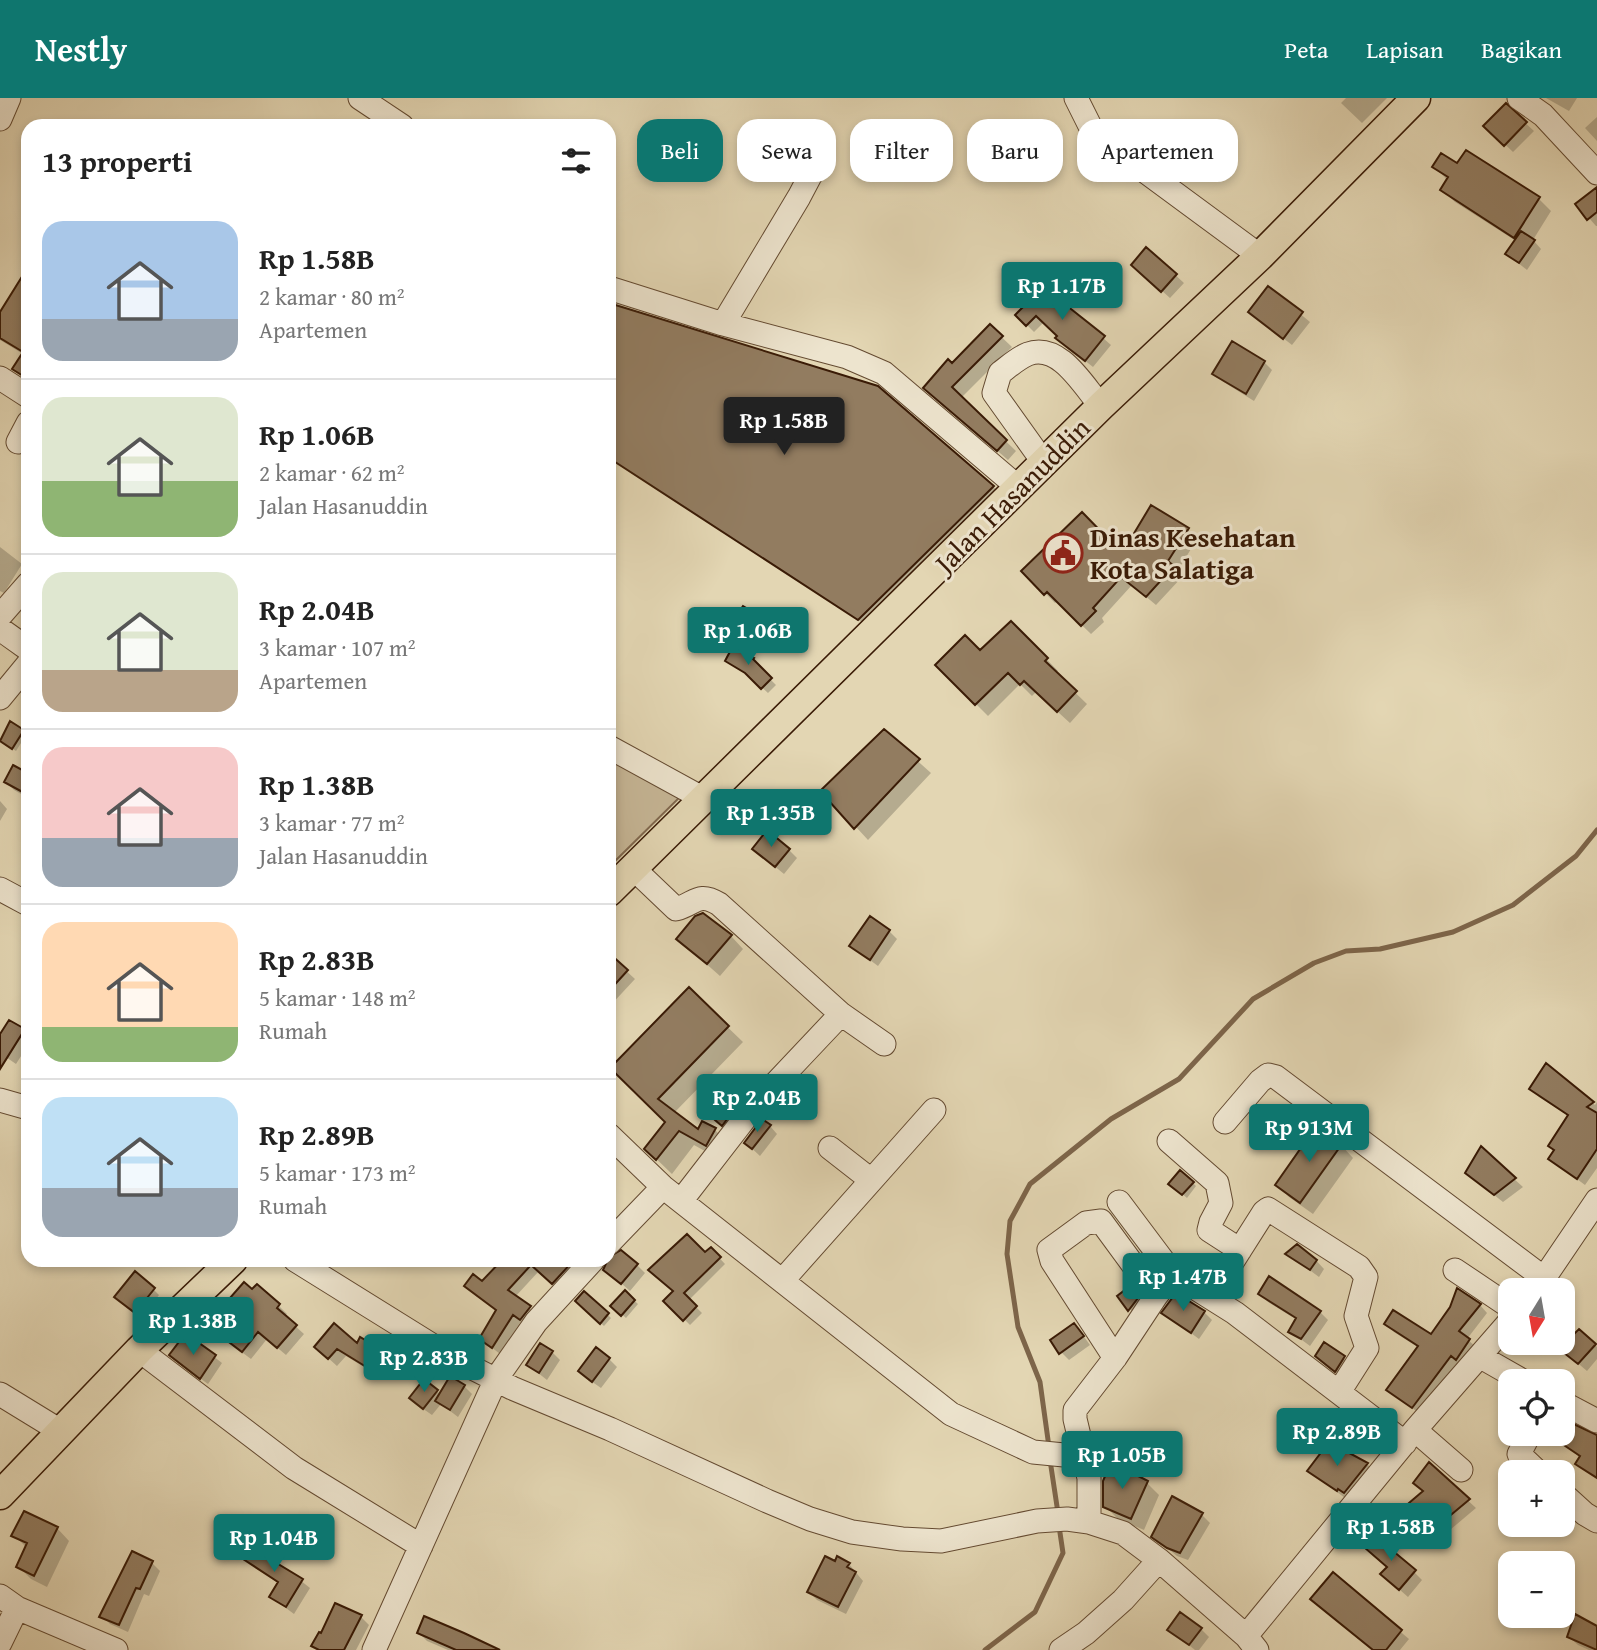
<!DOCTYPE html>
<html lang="id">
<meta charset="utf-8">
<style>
body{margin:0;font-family:"Gentium Book Plus",serif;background:#f6f6f6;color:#222;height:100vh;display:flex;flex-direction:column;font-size:26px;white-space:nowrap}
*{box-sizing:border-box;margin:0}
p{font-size:23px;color:#767676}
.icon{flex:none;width:38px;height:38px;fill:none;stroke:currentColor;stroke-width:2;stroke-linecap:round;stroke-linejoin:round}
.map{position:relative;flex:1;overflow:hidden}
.side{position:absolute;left:21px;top:21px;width:595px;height:1148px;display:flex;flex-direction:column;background:#fff;border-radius:21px;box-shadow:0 4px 10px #0003}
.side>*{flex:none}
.banner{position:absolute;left:637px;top:21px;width:665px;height:63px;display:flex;gap:14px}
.needle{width:46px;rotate:191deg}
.fabs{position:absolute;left:1498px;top:1180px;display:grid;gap:14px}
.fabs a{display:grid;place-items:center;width:77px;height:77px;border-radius:14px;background:#fff;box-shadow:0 4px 10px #0003;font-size:35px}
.price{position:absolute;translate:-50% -60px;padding:0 16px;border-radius:7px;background:#0f766e;color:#fff;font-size:23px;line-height:46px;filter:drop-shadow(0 2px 4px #0008)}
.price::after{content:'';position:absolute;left:50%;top:42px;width:21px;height:16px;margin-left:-10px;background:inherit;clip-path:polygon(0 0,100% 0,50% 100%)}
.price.current{background:#222;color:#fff}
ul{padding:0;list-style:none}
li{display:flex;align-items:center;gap:21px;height:175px;padding:0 21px}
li+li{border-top:2px solid #e0e0e0}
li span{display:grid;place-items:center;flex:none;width:196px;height:140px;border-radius:21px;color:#555}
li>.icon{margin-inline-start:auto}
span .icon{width:84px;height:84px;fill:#fffc;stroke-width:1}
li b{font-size:30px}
h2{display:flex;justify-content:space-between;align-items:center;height:84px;padding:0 21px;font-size:30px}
.pill{padding:0 24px;border-radius:21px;background:#fff;box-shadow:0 4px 10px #0003;font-size:24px;line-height:63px}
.pill.current{background:#0f766e;color:#fff}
header{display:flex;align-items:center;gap:42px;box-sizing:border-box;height:98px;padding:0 35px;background:#0f766e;color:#fff}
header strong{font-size:33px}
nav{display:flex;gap:38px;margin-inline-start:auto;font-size:24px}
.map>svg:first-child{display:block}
.green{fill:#c6b696;stroke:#80684e;stroke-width:2}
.shadow{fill:#0003}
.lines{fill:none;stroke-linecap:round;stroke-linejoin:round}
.stream{stroke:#7d654a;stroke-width:5}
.building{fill:#927c60;stroke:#3a1b06;stroke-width:2}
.minor-casing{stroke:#644a31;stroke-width:25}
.major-casing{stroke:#3a1b06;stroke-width:31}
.minor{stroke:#ede4ce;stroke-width:23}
.major{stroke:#e3d6b3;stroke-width:28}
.labels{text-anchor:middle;stroke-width:6;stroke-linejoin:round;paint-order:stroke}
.street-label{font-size:28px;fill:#3a1b06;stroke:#ede4ce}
.poi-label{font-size:28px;font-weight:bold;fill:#3a1b06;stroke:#ede4ce;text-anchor:start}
</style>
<header>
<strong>Nestly</strong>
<nav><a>Peta</a><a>Lapisan</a><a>Bagikan</a></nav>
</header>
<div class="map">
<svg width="1597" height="1552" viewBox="0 0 1597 1552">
<rect width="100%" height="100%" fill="#e3d6b3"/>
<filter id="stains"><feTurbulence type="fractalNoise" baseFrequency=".00286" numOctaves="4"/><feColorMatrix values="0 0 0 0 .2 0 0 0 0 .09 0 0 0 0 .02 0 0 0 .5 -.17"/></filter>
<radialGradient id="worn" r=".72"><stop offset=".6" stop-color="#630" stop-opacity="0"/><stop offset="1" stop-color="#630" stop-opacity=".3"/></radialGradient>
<path class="green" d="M609,646l77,47 -77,76z"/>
<path class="shadow" d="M1346,0h41l-25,25 -21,-20z
M1546,0h31l-8,13z
M1506,7l28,26 -21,21 -27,-26z
M1597,19v24l-12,-13z
M1467,54l72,47 12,12 -18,29 8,9 -14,21 -20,-16 9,-13 -61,-39 -13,-12 6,-9 -13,-14 23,-1z
M1597,91v37h-1l-7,-8z
M1147,151l37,34 -14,15 -29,-26z
M28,183v101l-14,-13 9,-15 -23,-14v-24z
M1048,186l17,17 -2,2 48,42 -18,22 -28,-22 -6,-9 -15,-14 -10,10 -17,-17z
M1269,190l41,34 -18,23 -42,-33z
M609,207l268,83 120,102 -134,133 -254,-166z
M990,228l22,21 -51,51 55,53 -8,9 -72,-62 16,-33z
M1233,245l31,19 8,8 -18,31 -32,-20 -8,-8z
M1187,431l10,10 -20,33 5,5 -26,28 -24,-20 -30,33 2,4 -13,12 -34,-33 -2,2 -32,-32z
M0,449l22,17 -18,29 -4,-2z
M735,523h28l8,8 -8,13z
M1011,525l47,48 -3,2 32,31 -17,19 -34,-31 -4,4 -12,-12 -32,32 -51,-51 43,-12z
M727,563l31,6 18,18 -8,8 -15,-14z
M23,633l3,4 -10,16 -12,-8z
M884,633l47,42 -63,67 -45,-49z
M28,677v23l-14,-8 -8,-8z
M0,703l7,8 -7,12z
M789,752l8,8 -13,16 -22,-18z
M28,777v14l-5,-5z
M889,833l8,8 -19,27 -27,-20z
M731,838l12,13 -23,27 -42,-37z
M609,857l26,24 -26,28z
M689,892l54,52 -69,71 24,19 5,-9 12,7 15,15 -9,15 -27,-15 -22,29 -26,-25 22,-27 -56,-54z
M10,924l18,12v11l-12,19 -16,-11v-16z
M1546,967l49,40 2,-3v66l-12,17 -35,-26 6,-7 -6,-6 19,-30 -30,-19 -8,-8z
M738,1007l3,3 -15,20 -9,-8z
M770,1028l7,8 -17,22 -14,-13z
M1341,1047l12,13 -40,56 -24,-17 -12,-13z
M1481,1051l42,38 -20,15 -28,-22z
M1181,1074l15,14 -9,12 -16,-14z
M609,1115l13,11 -13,14z
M1297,1148l14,9 13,14 -5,8 -31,-23z
M711,1151l14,15 -36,36 13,13 -12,12 -24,-24z
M504,1162h84l-28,31 -21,-20 -24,26 23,18 -9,11 -8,-5 -21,33 -19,-15 17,-28 -16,-28z
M607,1162l30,5 8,8 -15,18 -25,-22z
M1270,1181l50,33 8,8 -18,26 -20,-15 7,-11 -29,-18 -8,-8z
M153,1191l6,6 -17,23 -20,-15z
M625,1194l13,12 -12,14 -13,-12z
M584,1195l27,25 -7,8 -27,-25z
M1119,1199h18l8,10 -8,10z
M1480,1207l7,8 -20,26 10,9 -56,67 -32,-26 30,-41 -25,-16 -8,-8 45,13 20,-29z
M279,1208l8,8 -3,2 20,18 -18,21 -19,-16 -16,20 -24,-18z
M1204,1214l8,8 -13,19 -35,-26z
M1579,1233l18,16v12l-10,12 -26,-22z
M1082,1236l8,11 -21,15 -8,-8z
M1325,1246l27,21 -8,14 -27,-23z
M199,1247l23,18 -14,21 -30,-22 18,-12z
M357,1248l22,5 8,8 -10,16 -31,-19 -9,10 -21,-19z
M552,1254l8,8 -13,20 -19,-15z
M609,1261l8,8 -16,21 -13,-9z
M464,1288l8,8 -14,23 -17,-13 -9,11 -13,-9 18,-15 4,4z
M1563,1323l27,14 7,1v43l-19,-16 3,-5 -31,-24 13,-1z
M1367,1366l8,8 -30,26 -36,-27z
M1429,1367l47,43 -45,38 -32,-19 -8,-7 33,-28z
M1147,1385l12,12 -15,35 -26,-11 -13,-13z
M1510,1387v15l-6,-6z
M1202,1417l8,8 -22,37 -11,-4 -24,-20z
M57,1430l12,13 -22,46 -16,-8 -13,-13 9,-18 -13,-13z
M133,1456l19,9 8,8 -11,25 -5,-2 -16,38 -18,-8 -8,-8z
M242,1459l34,4 34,27 -16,26 -23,-17 8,-13z
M849,1466l14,17 -17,33 -29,-14 -8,-8z
M1414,1474l8,8 -14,17 -17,-15z
M1333,1477l76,64 -9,11h-27z
M361,1519l8,8 -13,25h-38l-4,-5z
M1201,1531l8,8 -10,13h-4l-25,-20z
M1597,1531v21h-8l-11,-5 -9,-8z
M419,1535l75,17h-46l-21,-9z"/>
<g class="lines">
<path class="stream" d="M1049,1349l-9,-65 -22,-55 -11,-73 3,-33 20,-37 81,-65 68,-40 74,-80 61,-36 32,-12 34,-2 73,-17 60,-27 63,-49 21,-26
M1050,1362l8,53
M985,1552l50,-38 28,-59 -4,-27"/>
</g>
<path class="building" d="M1506,5l21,19 -23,24 -21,-20z
M1466,52l74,47 -26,41 -74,-48 8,-13 -16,-10 9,-14 16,10z
M1597,89v25l-10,8 -12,-16z
M1521,133l14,9 -16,23 -14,-9z
M1146,149l31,27 -16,18 -30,-27z
M28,169v112l-16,-10 11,-17 -23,-14v-26z
M1048,184l11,10 -3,3 15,14 34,27 -20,25 -30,-23 2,-2 -21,-20 -10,10 -11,-11z
M1268,188l35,26 -20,27 -35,-27z
M609,205l269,83 116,100 -136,134 -249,-162z
M990,226l13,12 -51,51 55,53 -10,11 -74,-63 25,-29 4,4z
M1232,243l33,20 -19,33 -34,-20z
M1151,407l38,23 -21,33 6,5 -28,31 -25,-20 -28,31 3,3 -15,15 -34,-34 -3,3 -23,-24 61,-59 34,35 10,-11 4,4z
M743,508l22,13 -10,17 -23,-14z
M1011,523l37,37 -3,3 32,30 -20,21 -33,-31 -4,4 -12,-12 -33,32 -40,-40 30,-30 15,15z
M733,548l21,12 -1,1 19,19 -11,11 -16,-16 -20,-12z
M10,623l14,9 -12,19 -12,-8z
M884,631l36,30 -66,70 -34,-38z
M13,667l15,8v22l-24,-13z
M767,732l23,19 -15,18 -23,-18z
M703,815l29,22 -25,29 -31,-25 19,-23z
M870,818l20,14 -20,30 -21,-14z
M609,855l19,17 -19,21z
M689,889l40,39 -71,73 40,30 4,-8 14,7 -10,18 -27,-15 -23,29 -12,-11 21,-27 -55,-54z
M9,922l16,9 -25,40v-35z
M1546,965l48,39 -7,5 10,6v36l-20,30 -29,-20 6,-9 -6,-4 20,-31 -39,-26z
M731,1000l8,5 -17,23 -7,-6z
M762,1021l9,6 -19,24 -8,-6z
M1317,1027l25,19 -42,59 -25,-18z
M1481,1048l35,32 -22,17 -29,-22z
M1180,1072l14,12 -12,13 -14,-11z
M687,1136l18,18 6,-5 10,10 -37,36 13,13 -14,15 -20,-20 10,-10 -25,-21z
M1297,1146l20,16 -7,10 -25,-16z
M621,1152l17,14 -17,20 -18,-14 6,-13z
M502,1162h72l-22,24 -21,-19 -23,25 23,16 -11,14 -7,-5 -21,33 -13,-9 17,-29 -32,-24 9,-12 9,7z
M135,1173l20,17 -20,25 -21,-16z
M1269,1178l52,35 -20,28 -13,-7 8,-14 -38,-24z
M244,1184l8,7 5,-5 23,20 -3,4 20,17 -20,23 -19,-16 -16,20 -25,-19 21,-27 -9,-7z
M1129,1189l9,11 -10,13 -11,-15z
M1457,1190l24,16 -22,27 11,8 -14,21 -5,-4 -39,52 -26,-18 32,-44 -34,-22 9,-14 38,24 19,-27z
M625,1192l10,10 -14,16 -11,-10z
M584,1193l25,22 -9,11 -25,-23z
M1176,1195l29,18 -14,22 -30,-20z
M334,1225l23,20 3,-6 20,12 -12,19 -31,-19 -9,10 -14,-12z
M1074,1225l10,13 -25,18 -9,-14z
M1579,1231l17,15 -18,20 -19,-15z
M182,1240l14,10 3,-5 17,12 -16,24 -31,-24z
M1324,1244l21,14 -10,16 -20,-16z
M540,1245l13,8 -14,22 -13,-8z
M596,1249l14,11 -18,24 -14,-11z
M450,1278l15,9 -15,25 -15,-9z
M424,1281l14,11 -15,19 -14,-11z
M1563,1321l34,16v43l-22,-14 5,-8 -34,-23h17z
M1329,1344l39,21 -24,30 -6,-4 -1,2 -30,-20z
M1111,1364l37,19 -17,38 -28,-12v-26z
M1429,1364l41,37 -48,40 -33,-19 34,-29 -10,-8z
M1172,1398l31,17 -23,40 -13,-5 -16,-11z
M24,1413l34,16 -24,49 -18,-9 11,-24 -16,-7z
M1375,1438l41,34 -17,20 -19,-16 7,-7 -22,-19z
M250,1444l27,18 -2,2 28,17 -17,28 -17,-10 9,-15 -38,-25z
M132,1453l21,10 -13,28 -4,-1 -17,37 -20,-8z
M825,1458l10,5 2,-5 13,7 -3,4 9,5 -18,35 -31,-15z
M1333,1474l69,58 -16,20h-13l-63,-51z
M335,1505l27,12 -18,35h-25l-8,-4 8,-14 2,1z
M1180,1514l22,16 -13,17 -22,-15z
M1575,1516l22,12v24l-30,-13z
M424,1518l40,17 36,17h-44l-39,-17z"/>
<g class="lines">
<g class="minor-casing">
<path id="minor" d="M360,0l42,28
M1076,0l14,28 14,15 156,115
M1519,0l24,17 54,58
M0,21l9,-21
M609,190l114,36 124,33 37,16 135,115
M723,226l76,-127 19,-36
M0,280l28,18
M18,344l10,-19
M1044,365l-50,-70 6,-20c8,-6 18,-15 28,-19 32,-12 56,33 73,52
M0,518l28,-32
M0,531l28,20
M0,600l28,-34
M609,649l95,52
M633,770l43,41c19,-5 22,-18 43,-5l122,110 43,30
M0,791l28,15
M0,1002l28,8
M1225,1024l35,-41 8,-6 8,2 269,202
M609,1037l54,52 -54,56
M1169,1043l48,42 4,20 -10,19 -2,8 31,20
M830,1050l41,32
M663,1089l288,227 82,38 52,5
M681,1103l75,-97 85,-90
M1119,1104l54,72
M295,1162l156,97 61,31 98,41 157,72 43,18 42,13 50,7 39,2 96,-20 30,-2 22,3 34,11 36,27 87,76 11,14
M1455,1172l55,37
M782,1183l152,-171
M1536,1192l61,-90
M1210,1199l54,-85 4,-3 91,58 7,10 -10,39 11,32 -28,44
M139,1252l155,118 127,78
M1481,1259l42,24
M1115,1260l-63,-97 -3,-11 37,-27 15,-2 55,75
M0,1296l62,38
M1563,1305l34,18
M1415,1332l46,40
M1530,1335l-11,21 19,18
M1563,1396l22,20 12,7
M1089,1424v-44l-14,-59v-9l40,-52 41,-62 17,-22 62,39 170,130
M0,1498l17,12
M1246,1538l169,-206 95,-109
M0,1545l17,-35 99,42
M374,1552l122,-271 40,-57 57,-62
M1061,1552l25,-17 37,-33 36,-40"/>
</g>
<g class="major-casing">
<path id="major" d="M609,794l492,-486 159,-150 156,-158
M0,1397l139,-145 94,-90"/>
</g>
<use href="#minor" class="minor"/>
<use href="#major" class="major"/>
</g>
<defs>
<g id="civic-ring" transform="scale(2.0125)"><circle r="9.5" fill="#ede4ce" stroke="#8f2418" stroke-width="1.5"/><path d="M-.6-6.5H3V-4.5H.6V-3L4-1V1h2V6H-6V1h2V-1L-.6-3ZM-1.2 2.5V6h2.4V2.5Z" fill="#8f2418"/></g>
</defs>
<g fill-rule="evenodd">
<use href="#civic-ring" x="1063" y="455"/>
</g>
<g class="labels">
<g class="street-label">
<text transform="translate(1012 397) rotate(-45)" y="10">Jalan Hasanuddin</text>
</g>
<g class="poi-label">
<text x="1090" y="449">Dinas Kesehatan<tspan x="1090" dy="32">Kota Salatiga</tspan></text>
</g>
</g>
<rect width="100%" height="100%" filter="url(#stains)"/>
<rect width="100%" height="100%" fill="url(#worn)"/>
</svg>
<div class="fabs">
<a><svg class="needle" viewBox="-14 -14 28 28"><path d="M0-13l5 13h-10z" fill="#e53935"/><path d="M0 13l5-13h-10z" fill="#767676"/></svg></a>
<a><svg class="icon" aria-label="locate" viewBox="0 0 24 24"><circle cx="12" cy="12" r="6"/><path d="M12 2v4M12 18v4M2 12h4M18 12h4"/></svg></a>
<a>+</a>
<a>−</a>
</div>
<b class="price" style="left:1062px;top:224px">Rp 1.17B</b>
<b class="price current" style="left:784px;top:359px">Rp 1.58B</b>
<b class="price" style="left:748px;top:569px">Rp 1.06B</b>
<b class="price" style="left:771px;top:751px">Rp 1.35B</b>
<b class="price" style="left:757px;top:1036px">Rp 2.04B</b>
<b class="price" style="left:1309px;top:1066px">Rp 913M</b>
<b class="price" style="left:1183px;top:1215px">Rp 1.47B</b>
<b class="price" style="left:193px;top:1259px">Rp 1.38B</b>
<b class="price" style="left:424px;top:1296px">Rp 2.83B</b>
<b class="price" style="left:1337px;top:1370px">Rp 2.89B</b>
<b class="price" style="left:1122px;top:1393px">Rp 1.05B</b>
<b class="price" style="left:1391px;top:1465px">Rp 1.58B</b>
<b class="price" style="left:274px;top:1476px">Rp 1.04B</b>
<div class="banner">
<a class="pill current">Beli</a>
<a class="pill">Sewa</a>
<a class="pill">Filter</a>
<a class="pill">Baru</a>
<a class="pill">Apartemen</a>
</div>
<section class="side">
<h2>13 properti<svg class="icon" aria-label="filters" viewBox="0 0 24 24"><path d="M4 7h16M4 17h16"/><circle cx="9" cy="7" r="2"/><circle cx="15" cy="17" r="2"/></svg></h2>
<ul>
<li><span style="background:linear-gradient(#a9c7e8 70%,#9aa5b1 0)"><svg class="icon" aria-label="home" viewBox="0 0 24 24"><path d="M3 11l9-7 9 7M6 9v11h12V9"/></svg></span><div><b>Rp 1.58B</b><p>2 kamar · 80 m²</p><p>Apartemen</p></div></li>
<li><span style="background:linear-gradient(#dfe7d0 60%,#8fb573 0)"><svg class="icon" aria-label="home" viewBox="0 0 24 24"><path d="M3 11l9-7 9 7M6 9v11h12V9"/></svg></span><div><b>Rp 1.06B</b><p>2 kamar · 62 m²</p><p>Jalan Hasanuddin</p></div></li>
<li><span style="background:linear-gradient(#dfe7d0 70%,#b9a48a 0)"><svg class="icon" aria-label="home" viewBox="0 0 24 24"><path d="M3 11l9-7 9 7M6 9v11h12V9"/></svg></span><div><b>Rp 2.04B</b><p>3 kamar · 107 m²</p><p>Apartemen</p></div></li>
<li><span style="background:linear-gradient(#f6c9c9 65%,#9aa5b1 0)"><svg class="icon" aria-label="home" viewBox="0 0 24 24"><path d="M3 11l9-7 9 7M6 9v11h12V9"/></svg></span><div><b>Rp 1.38B</b><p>3 kamar · 77 m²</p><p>Jalan Hasanuddin</p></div></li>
<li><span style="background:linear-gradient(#ffd9b3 75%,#8fb573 0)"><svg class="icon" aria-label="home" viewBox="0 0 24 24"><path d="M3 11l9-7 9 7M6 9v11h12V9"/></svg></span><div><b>Rp 2.83B</b><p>5 kamar · 148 m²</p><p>Rumah</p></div></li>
<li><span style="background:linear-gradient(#bfe0f5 65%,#9aa5b1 0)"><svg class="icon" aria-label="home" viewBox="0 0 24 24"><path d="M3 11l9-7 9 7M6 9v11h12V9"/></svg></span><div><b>Rp 2.89B</b><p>5 kamar · 173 m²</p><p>Rumah</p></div></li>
</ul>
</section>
</div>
